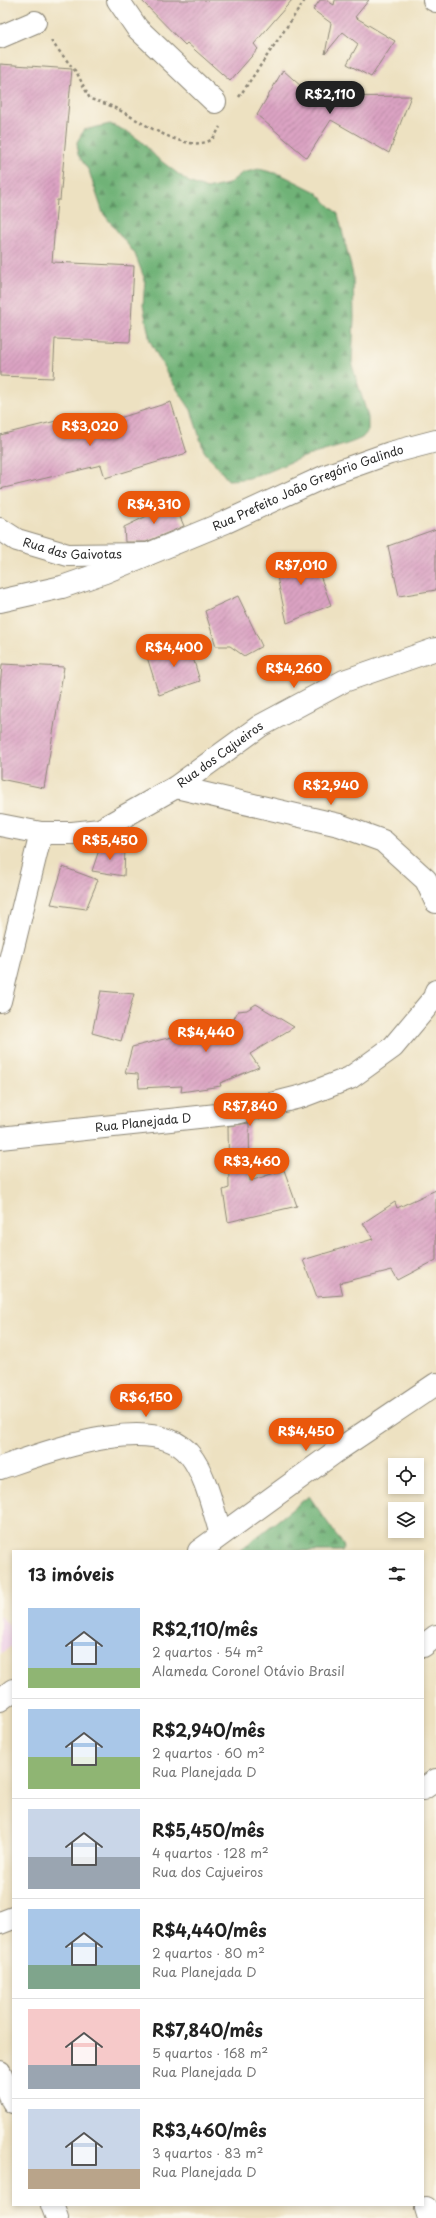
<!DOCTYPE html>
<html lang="pt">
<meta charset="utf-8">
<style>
body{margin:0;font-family:"Playpen Sans",sans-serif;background:#f2f2f2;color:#222;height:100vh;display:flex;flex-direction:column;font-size:15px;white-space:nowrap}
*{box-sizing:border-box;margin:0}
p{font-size:13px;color:#767676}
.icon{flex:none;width:22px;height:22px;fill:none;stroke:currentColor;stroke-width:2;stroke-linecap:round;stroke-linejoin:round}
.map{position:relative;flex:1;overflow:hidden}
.side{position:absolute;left:12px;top:1550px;width:412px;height:656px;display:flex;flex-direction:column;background:#fff;border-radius:0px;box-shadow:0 2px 6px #0003}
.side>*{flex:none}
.tools{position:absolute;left:388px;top:1458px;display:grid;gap:8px}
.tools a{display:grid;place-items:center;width:36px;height:36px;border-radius:0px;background:#fff;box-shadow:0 2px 6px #0003;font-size:20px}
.price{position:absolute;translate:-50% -34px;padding:0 9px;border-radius:14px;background:#ea580c;color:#fff;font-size:13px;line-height:26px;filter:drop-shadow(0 1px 2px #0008)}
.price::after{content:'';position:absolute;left:50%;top:24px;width:12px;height:9px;margin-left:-6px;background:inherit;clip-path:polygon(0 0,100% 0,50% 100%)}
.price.current{background:#222;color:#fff}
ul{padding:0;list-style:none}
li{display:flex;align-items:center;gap:12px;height:100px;padding:0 16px}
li+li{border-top:1px solid #e0e0e0}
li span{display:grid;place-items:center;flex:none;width:112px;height:80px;border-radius:0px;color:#555}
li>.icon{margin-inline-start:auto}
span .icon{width:48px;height:48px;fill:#fffc;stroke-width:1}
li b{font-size:17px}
h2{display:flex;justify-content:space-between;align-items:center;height:48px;padding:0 16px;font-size:17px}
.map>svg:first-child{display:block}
.built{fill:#eed0e7}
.forest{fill:url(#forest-firs);stroke:#4d6e51}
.building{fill:url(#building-hatch)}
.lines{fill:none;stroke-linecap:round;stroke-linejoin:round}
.minor-casing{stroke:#8c8676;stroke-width:24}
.major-casing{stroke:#8c8676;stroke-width:24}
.path{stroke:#8c8676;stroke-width:2.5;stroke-dasharray:3 3;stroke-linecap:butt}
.minor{stroke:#fff;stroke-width:22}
.major{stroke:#fff;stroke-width:22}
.labels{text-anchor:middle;stroke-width:3;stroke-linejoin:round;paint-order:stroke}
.street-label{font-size:12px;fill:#2b2b2b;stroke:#fbf7ec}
</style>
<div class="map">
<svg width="436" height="2218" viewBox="0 0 436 2218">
<defs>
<pattern id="forest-firs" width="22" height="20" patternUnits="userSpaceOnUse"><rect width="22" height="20" fill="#6fb277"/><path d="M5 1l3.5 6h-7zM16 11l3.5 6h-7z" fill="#5b9162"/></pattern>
<pattern id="building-hatch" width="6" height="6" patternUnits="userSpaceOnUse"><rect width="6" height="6" fill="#dba3c3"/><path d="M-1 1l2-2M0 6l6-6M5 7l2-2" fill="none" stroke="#b2859f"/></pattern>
</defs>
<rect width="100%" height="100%" fill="#fbf7ec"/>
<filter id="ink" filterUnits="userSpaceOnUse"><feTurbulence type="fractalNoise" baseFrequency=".025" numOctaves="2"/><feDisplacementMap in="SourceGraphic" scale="8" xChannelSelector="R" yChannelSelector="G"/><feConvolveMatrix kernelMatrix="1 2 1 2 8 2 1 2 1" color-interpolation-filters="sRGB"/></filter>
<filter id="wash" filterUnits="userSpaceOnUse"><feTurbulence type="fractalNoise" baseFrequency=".012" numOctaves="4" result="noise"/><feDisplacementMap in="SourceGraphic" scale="16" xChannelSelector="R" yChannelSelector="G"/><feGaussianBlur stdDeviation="0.9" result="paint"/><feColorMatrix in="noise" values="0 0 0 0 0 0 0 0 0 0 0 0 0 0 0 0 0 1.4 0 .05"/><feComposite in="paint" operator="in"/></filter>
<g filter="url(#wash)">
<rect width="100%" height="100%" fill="#ede1c1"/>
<path class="built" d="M0,1615l13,15v15l-13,9z"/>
<path class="forest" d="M110,124l18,8 14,10 15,16 32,24 18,7 21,-5 14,-11 17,-4 23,6 34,17 22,22 15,61 1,42 -2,48 16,52v14l-6,7c-19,9 -41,13 -61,20 -28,10 -41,22 -73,22l-24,-29 -13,-41 -22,-33 -19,-36 -7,-36 2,-25 -10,-26 -32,-41 -14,-42 -11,-16 -1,-13 7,-12z
M309,1496l35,50 -2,5h-103z"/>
<g id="blocks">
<path class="building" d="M141,0h151l-38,44 4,5 -28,32 -43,-38 -2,2z
M320,0h6l8,5 1,-5h34l-14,17 40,24 -24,36 -24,-13 11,-20 -15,-12 -18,22 6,-31 -18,-13z
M0,64l72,5 -12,131h-3l-5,62 82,4 -4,76 -75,-3 -2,39 -53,-2z
M283,70l30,27 98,-1 -22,57 -58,-33 -24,38 -50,-43z
M171,402l16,51 -82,25 -4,-13 -101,24v-54l68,-17 3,15z
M174,503l10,23 -38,16h-21l-1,-15z
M436,529v61l-37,6 -11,-50z
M311,551l20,54 -44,18 -13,-60z
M238,596l24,50 -18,10 -14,-10h-14l-11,-35z
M188,641l12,40 -41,14 -12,-38z
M2,664l62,3 -20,121 -44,-9v-91z
M100,847l25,1 -1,28 -32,-5z
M63,867l35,13 -12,29 -35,-5z
M101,991l33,3 -13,47 -29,-8z
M256,1004l38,23 -44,27 9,13 -39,16 1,3 -40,6 1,-6 -43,2 -1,-14 -13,-1 7,-26 100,-25 6,-11 9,-1z
M249,1123l1,58 34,-11 13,36 -69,16 -5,-32 6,-2 -1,-62z
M436,1190v70l-38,20 -6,-10 -52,13 3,12 -26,2 -14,-37 70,-21 -10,-16 32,-21 2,6z"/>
</g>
</g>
<g filter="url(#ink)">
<use href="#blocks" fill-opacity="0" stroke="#8c8676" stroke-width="1"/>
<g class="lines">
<g class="minor-casing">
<g id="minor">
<path d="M118,0l19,28 78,74"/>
<path d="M434,0l2,1"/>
<path d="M0,37l35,-15"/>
<path id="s1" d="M0,529l17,11 51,15 80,-1"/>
<path d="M176,787l163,38 44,16 43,39 10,22"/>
<path id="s2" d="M0,825l41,8h31l28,-3 76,-43 84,-61 84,-45 92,-32"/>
<path d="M0,1001l41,-168"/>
<path id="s3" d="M0,1138l236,-25 67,-17 47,-18 43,-31 41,-49 2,-7"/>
<path d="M0,1468c45,-15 155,-58 190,-13 16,20 23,55 31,79"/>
<path d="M423,1646l13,-10"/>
<path d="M423,1789l13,-9"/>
<path d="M0,1923l13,-5"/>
<path d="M0,2072l13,30"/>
<path d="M52,2205l5,13"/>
<path d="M426,2208l3,10"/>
</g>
</g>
<g class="major-casing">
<g id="major">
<path id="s4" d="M0,601l62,-14 43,-15 121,-50 102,-47 62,-22 46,-12"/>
<path d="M199,1551l139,-101 98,-66"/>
<path d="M0,1700l13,-10"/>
</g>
</g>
<path class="path" d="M51,41l26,32 13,26c7,2 14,4 21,7 25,11 70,47 98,35 6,-3 8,-9 11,-14
M239,97l66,-97"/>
<use href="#minor" class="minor"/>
<use href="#major" class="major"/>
</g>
</g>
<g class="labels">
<g class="street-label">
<text dy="4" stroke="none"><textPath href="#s4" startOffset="329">Rua Prefeito João Gregório Galindo</textPath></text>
<text dy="4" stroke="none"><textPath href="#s1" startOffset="77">Rua das Gaivotas</textPath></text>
<text dy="4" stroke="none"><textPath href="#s2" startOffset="243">Rua dos Cajueiros</textPath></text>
<text dy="4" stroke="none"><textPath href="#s3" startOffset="144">Rua Planejada D</textPath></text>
</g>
</g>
</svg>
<div class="tools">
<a><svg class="icon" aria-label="locate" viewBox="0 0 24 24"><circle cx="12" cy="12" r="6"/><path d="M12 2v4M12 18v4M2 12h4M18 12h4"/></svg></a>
<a><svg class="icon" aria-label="layers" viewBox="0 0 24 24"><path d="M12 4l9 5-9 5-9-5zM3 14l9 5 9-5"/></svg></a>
</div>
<b class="price current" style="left:330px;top:115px">R$2,110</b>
<b class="price" style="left:90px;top:447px">R$3,020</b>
<b class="price" style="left:154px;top:525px">R$4,310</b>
<b class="price" style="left:301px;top:586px">R$7,010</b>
<b class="price" style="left:174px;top:668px">R$4,400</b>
<b class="price" style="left:294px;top:689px">R$4,260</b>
<b class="price" style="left:331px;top:806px">R$2,940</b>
<b class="price" style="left:110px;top:861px">R$5,450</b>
<b class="price" style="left:206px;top:1053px">R$4,440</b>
<b class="price" style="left:250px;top:1127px">R$7,840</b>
<b class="price" style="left:252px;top:1182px">R$3,460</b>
<b class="price" style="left:146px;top:1418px">R$6,150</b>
<b class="price" style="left:306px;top:1452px">R$4,450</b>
<section class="side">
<h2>13 imóveis<svg class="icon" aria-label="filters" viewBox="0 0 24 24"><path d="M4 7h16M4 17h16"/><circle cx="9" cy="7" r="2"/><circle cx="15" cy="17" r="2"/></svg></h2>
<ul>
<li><span style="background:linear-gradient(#a9c7e8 75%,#8fb573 0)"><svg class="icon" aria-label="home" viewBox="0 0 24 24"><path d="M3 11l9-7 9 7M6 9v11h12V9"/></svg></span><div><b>R$2,110/mês</b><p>2 quartos · 54 m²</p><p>Alameda Coronel Otávio Brasil</p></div></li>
<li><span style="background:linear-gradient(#a9c7e8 60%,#8fb573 0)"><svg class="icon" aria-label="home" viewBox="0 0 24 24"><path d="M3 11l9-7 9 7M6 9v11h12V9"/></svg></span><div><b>R$2,940/mês</b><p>2 quartos · 60 m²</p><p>Rua Planejada D</p></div></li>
<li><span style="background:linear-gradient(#c9d6e8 60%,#9aa5b1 0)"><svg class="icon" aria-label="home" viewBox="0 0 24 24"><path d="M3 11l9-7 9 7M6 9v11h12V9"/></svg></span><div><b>R$5,450/mês</b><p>4 quartos · 128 m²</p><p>Rua dos Cajueiros</p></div></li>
<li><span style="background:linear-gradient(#a9c7e8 70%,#7fa58c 0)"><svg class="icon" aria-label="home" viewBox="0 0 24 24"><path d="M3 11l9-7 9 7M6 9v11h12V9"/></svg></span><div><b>R$4,440/mês</b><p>2 quartos · 80 m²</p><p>Rua Planejada D</p></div></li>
<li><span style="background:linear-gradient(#f6c9c9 70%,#9aa5b1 0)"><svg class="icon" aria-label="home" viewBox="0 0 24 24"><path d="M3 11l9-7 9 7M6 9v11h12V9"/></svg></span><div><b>R$7,840/mês</b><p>5 quartos · 168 m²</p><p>Rua Planejada D</p></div></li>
<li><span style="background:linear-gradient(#c9d6e8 75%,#b9a48a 0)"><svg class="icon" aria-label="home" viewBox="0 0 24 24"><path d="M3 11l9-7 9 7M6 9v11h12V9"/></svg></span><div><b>R$3,460/mês</b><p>3 quartos · 83 m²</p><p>Rua Planejada D</p></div></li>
</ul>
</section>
</div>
